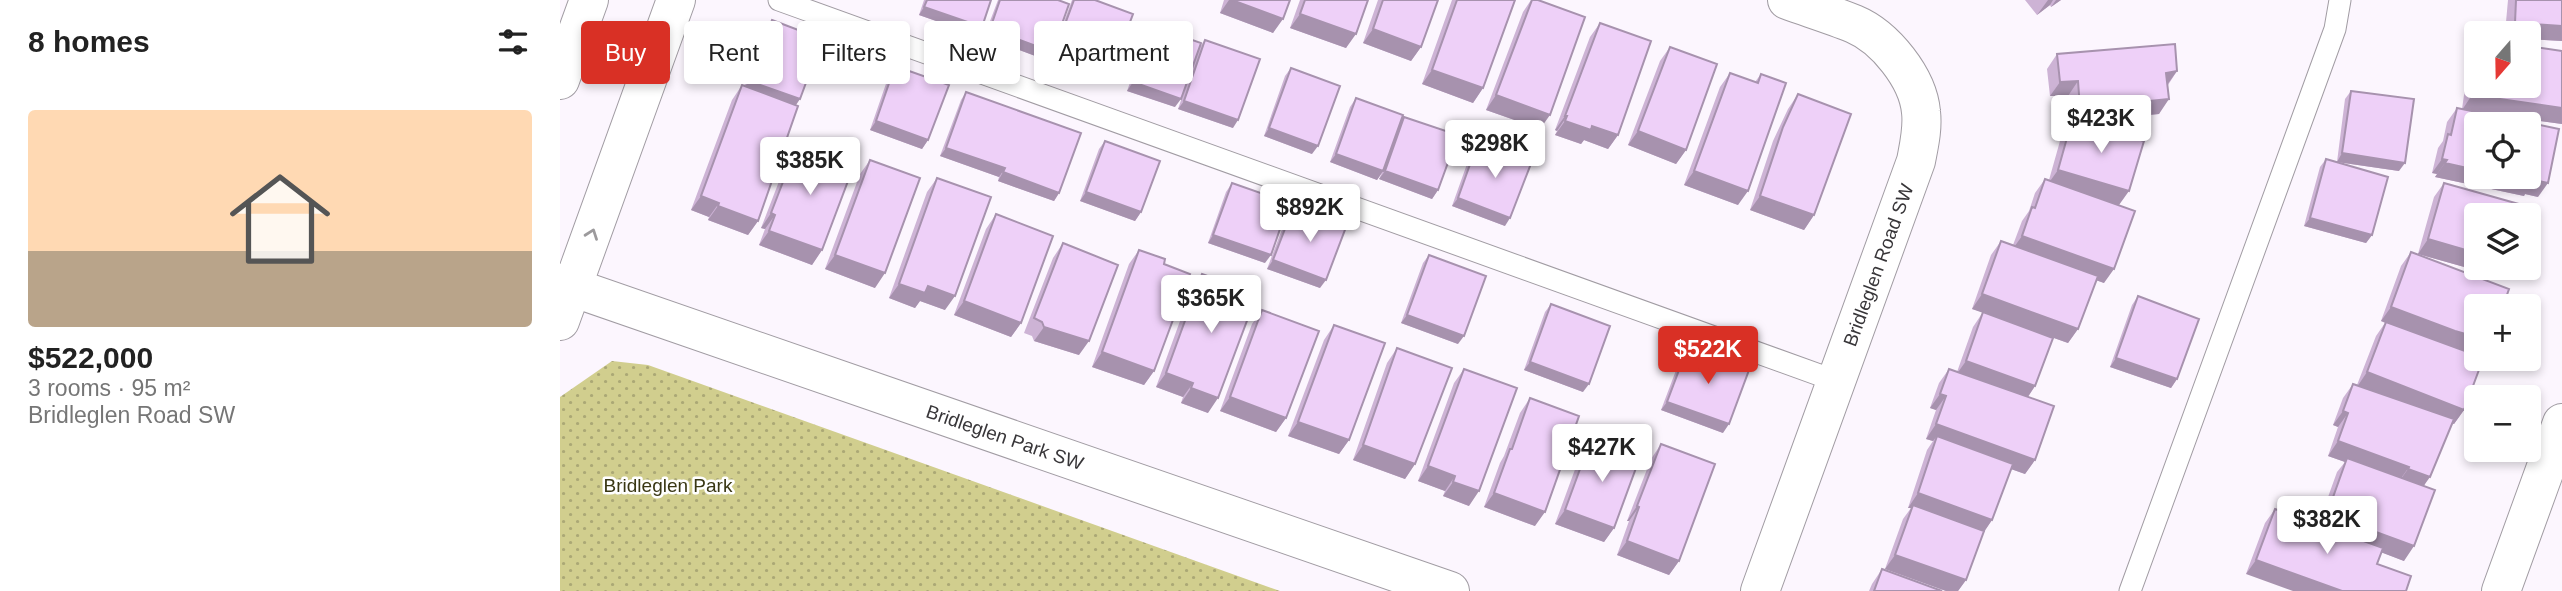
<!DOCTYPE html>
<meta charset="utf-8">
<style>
body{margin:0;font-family:Helvetica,sans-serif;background:#f2f2f2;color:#222;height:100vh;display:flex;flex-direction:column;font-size:26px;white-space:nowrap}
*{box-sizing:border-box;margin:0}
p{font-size:23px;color:#767676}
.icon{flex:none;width:38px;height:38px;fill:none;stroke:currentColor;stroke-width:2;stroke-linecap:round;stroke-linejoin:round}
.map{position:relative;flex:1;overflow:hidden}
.panel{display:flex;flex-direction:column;background:#fff;width:560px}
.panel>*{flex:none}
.hud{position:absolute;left:21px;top:21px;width:665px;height:63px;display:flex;gap:14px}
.needle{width:46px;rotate:200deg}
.tools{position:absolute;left:1904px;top:21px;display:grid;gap:14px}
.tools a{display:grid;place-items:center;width:77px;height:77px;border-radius:7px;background:#fff;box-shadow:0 4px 10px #0003;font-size:35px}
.price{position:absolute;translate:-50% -60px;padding:0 16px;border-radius:7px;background:#fff;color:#222;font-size:23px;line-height:46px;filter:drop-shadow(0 2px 4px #0008)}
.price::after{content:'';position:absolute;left:50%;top:42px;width:21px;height:16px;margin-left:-10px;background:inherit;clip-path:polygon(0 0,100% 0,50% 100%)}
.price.on{background:#d93025;color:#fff}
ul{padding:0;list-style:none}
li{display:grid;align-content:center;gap:14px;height:371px;padding:0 28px}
li span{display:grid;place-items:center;height:217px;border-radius:7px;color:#555}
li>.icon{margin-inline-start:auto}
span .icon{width:126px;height:126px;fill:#fffc;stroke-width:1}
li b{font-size:30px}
h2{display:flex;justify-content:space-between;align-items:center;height:84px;padding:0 28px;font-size:30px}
.pill{padding:0 24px;border-radius:7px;background:#fff;box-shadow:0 4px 10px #0003;font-size:24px;line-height:63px}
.pill.on{background:#d93025;color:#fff}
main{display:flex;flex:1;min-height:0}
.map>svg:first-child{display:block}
.green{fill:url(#green-dots)}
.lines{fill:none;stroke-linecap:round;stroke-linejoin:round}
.service-casing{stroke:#a19ca3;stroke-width:23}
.minor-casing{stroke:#a19ca3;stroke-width:40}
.tertiary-casing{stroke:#a19ca3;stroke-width:40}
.service{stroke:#fff;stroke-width:21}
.minor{stroke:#fff;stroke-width:38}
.tertiary{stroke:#fff;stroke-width:38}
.wall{fill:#cdb3d5}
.shaded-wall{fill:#a792ae}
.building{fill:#eed0f8;stroke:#a792ae;stroke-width:2}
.oneway{stroke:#9c9a9c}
.labels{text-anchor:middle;stroke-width:5;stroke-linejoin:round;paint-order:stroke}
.street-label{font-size:19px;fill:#383639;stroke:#fff}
.park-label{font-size:19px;fill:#393714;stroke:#fff}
</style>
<main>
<section class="panel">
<h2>8 homes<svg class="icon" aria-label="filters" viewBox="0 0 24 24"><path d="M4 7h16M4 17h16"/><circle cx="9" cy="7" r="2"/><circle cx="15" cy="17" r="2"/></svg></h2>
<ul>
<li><span style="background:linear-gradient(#ffd9b3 65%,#b9a48a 0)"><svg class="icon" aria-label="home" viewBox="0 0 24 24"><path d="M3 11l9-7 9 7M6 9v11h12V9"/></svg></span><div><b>$522,000</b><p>3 rooms · 95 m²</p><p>Bridleglen Road SW</p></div></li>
</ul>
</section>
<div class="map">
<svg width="2002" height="591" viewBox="0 0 2002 591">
<defs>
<pattern id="green-dots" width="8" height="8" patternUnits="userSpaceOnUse" patternTransform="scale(1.75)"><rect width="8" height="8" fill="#d1ce8e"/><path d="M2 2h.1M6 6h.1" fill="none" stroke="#aba875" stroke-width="1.8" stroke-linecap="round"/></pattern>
</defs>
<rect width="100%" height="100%" fill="#fcf6fe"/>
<path class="green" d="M52,361l36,4 632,226h-720v-194z"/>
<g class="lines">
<g class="service-casing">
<path id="service" d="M219,0l1057,381
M1570,591l205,-562 5,-29"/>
</g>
<g class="minor-casing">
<path id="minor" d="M0,283l890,308
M1200,591l156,-430c3,-16 7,-32 5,-49 -3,-34 -36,-75 -67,-88 -22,-9 -45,-16 -67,-24
M1941,591l61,-168"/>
</g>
<g class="tertiary-casing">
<path id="tertiary" d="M0,80l29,-80
M0,321l116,-321"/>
</g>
<use href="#service" class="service"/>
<use href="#minor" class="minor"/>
<use href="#tertiary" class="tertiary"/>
</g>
<path class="wall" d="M364,0h67l-15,35 -57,-20z
M438,0h60l-6,52 -6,8 -62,-23z
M512,0h23l9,83 -55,-21z
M664,0h66l-17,33 -53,-20z
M740,0h68l-22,48 -56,-20z
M818,0h60l-17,47 -10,14 -48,-18z
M892,0h63l-32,88 -10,15 -51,-19z
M971,0h7l2,129 -54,-19 37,-98z
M1465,0h36l-10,7 -1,-2 -13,10z
M1948,0h54v41l-33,-2v-6h-24z
M212,20l24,85 -38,116 -10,14 -40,-15 1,-3 -18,-7 41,-110 10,-15 2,1 22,-57z
M1040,23l18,112 -10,14 -24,-9 -3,4 -26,-9 2,-4 -2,-1 35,-93z
M593,26l22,81 -48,-16 20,-56z
M645,40l28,88 -55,-19 21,-61z
M1916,44v42l86,-35v73l-85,-12 61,85 -13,-3 -1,2 -89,-19 2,-3 -5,-1 6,-25 5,-7 4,-19 10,-14 5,1 8,-56z
M1110,47l16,103 -10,14 -48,-19 32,-84z
M1497,54l120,17 -9,14 -9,29 -81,8 41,83 -15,78 -8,-3 -18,49 -10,14 -66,-24 33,67 -7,11 7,63 -10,14 -14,-5 -19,51 -10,14 -16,46 -8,11h-12l-61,-22 18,-50 8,-11h-3l19,-58 6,-9 -7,-2 10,-29 -6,-2 9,-25 10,-14 8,3 16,-45 10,-15 -11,-3 19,-54 10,-14 12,4 9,-24 7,-10 6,-18 10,-14 4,1 13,-46 8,-12 -2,-26h-18l-3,-27z
M335,66l33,74 -6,9 -52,-19 19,-55z
M731,68l21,86 -48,-18 21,-60z
M1170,73l25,9 6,-8 -23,131 -54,-20 36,-98z
M1791,91l48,80 -62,-9 35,73 -6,8 -62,-17 16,-59 6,-8 11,3 8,-63z
M406,92l93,101 -5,8 -56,-20 1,-4 -59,-21 21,-56z
M1238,94l16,121 -10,15 -54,-20 23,-69 15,-32z
M796,98l45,24 3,-5 34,73 -6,9 -53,-20 3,-6 -5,7 -47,-18 20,-55z
M545,141l36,71 -6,9 -55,-20 19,-52z
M918,142l27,84 -53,-20 20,-56z
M238,143l24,107 -10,15 -53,-20 6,-16 -4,-1 27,-70z
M310,160l5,128 -50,-19 35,-95z
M377,178l8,132 -25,-9 -5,7 -26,-10 38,-106z
M672,183l33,80 -57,-20 18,-51z
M1884,183l32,85h39l-8,11 -89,-25 16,-57z
M733,208l27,80 -53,-19 20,-53z
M436,214l25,109 -10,14 -57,-22 32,-86z
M503,243l16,112 -45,-14 -2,-5 -8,-3 29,-75z
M579,250l25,14 -10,107 -10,14 -52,-18 37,-103z
M1851,252l65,54v48l-13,-4 1,60 -10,14 -2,-1 -28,63 -20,75 -23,-9 -135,22 19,-51 10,-14 43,16 19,-53 8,-10 -17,-6 10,-29 -5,-2 10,-27 10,-14 4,1 19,-49 9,-13 -4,-2 20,-55z
M869,255l29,89 -57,-21 22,-60z
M642,274l6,139 -27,-10 2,-6 -27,-10 36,-99z
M1578,296l39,83 -6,9 -61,-21 22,-62z
M991,304l32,88 -59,-22 21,-58z
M702,310l24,108 -10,14 -56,-21 32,-87z
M774,325l15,115 -10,14 -51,-18 36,-96z
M837,348l18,116 -10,15 -52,-19 34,-97z
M1127,349l36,84 -62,-23 20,-53z
M904,369l5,137 -26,-10 2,-5 -27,-10 36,-98z
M970,398l5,128 -51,-19 16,-44 4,-7 16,-43z
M1031,439l23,89 -10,14 -49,-18 26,-71z
M1101,444l18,117 -10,14 -52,-20 12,-34h-2l24,-62z
M1322,569l60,22h-73l3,-7z"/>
<path class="shaded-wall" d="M669,0h3l51,19 -10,14 -53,-20z
M1488,0h5l-3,5 -13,10z
M1496,0h5l-10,7z
M364,7l58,20 -6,8 -57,-20z
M740,14l56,20 -10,14 -56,-20z
M1955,23l47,3v15l-33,-2v-6h-22z
M430,29l62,23 -6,8 -62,-23z
M813,29l48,18 -10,14 -48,-18z
M494,54l56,21 -6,8 -55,-21z
M872,70l51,18 -10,15 -51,-19z
M1617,71l-10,14 -1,-12z
M189,81l51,18 -6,9 -51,-19z
M1518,81l-10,15h-18l10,-14z
M573,82l48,17 -6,8 -48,-16z
M936,95l54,20 -10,14 -54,-19z
M1912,95l90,13v16l-100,-14z
M1609,99l-10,15 -88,8 9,-14z
M624,101l54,19 -5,8 -55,-19z
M1005,116h2l-10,15 -2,-1z
M316,121l52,19 -6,9 -52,-19z
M1005,121l27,5 26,9 -10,14 -24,-9 -3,4 -26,-9z
M709,128l49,18 -6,8 -48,-18z
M1078,131l48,19 -10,14 -48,-19z
M386,148l59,20 -6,9 -59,-21z
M1782,153l63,10 -6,8 -62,-9z
M776,154l47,17 -6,9 -47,-18z
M1882,159l5,1 -10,14 -5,-1z
M1885,163l31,7v7h33l26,3 13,3 -10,14 -13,-3 -1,2 -89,-19z
M1498,170l71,21 -10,14 -71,-21z
M825,171l53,19 -6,9 -53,-20z
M1134,171l54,20 -10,14 -54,-20z
M443,172l56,21 -5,8 -56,-20z
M526,192l55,20 -6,9 -55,-20z
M141,196l18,7 -10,14 -18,-7z
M1200,196l54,19 -10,15 -54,-20z
M898,198l52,20 -5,8 -53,-20z
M158,206l40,15 -10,14 -40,-15z
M211,213l4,2 -10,14 -4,-1z
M1750,218l62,17 -6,8 -62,-17z
M209,231l53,19 -10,15 -53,-20z
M653,235l58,20 -6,8 -57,-20z
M1462,236l92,33 -10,14 -92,-33z
M1868,239l48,14v15h39l-8,11 -89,-25z
M275,255l50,18 -10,15 -50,-19z
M713,260l53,20 -6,8 -53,-19z
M339,284l29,2 27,10 -10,14 -25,-9 -5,7 -26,-10z
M1422,294l96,35 -10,14 -96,-34z
M404,301l57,22 -10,14 -57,-22z
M1831,307l85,30v17l-31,-9 -64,-24z
M847,315l57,21 -6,8 -57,-21z
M484,327l45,14 -10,14 -45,-14z
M542,352l52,19 -10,14 -52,-18z
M1556,358l61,21 -6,9 -61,-21z
M1406,361l69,25 -10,15 -69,-26z
M970,362l59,22 -6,8 -59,-22z
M1807,372l97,38 -10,14 -97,-37z
M606,373l27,10 -10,14 -27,-10z
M631,388l27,10 -10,15 -27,-10z
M1380,394l6,2 -10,14 -6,-2z
M670,397l56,21 -10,14 -56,-21z
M1107,402l62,22 -6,9 -62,-23z
M1783,411l5,2 -10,14 -5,-2z
M738,422l51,18 -10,14 -51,-18z
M1376,424l99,36 -10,14 -90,-32 2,-6 -4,5 -7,-2z
M1778,441l71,26 -10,14 -52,-23 -2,4 -17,-6z
M803,445l52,19 -10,15 -52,-19z
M868,466l27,10 -10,15 -27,-10z
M1848,469l22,8 -10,14 -22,-8z
M893,482l26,9 -10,15 -26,-10z
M934,493l51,19 -10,14 -51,-19z
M1358,493l74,27 -10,15 -69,-30 -2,3h-3z
M1077,506l2,1 -10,14h-2z
M1005,510l49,18 -10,14 -49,-18z
M1767,514l87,32 -10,15 -87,-33z
M1067,541l52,20 -10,14 -52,-20z
M1335,555l71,25 -8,11h-12l-61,-22z
M1696,560l86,31h-49l-47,-17z"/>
<path class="building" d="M367,0h64l-9,27 -58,-20z
M440,0h58l11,4 -17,48 -62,-23z
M514,0h21l38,14 -23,61 -56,-21z
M672,0h58l-7,19z
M745,0h63l-12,34 -56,-20z
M823,0h55l-17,47 -48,-18z
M897,0h58l-32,88 -51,-18z
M972,0h6l47,17 -35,98 -54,-20z
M1956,0h46v26l-47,-3z
M212,20l50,19 -22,60 -51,-18z
M1040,23l51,18 -33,94 -26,-9 -1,4 -26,-9 2,-5h-2z
M593,26l48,17 -20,56 -48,-17z
M645,40l55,19 -22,61 -54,-19z
M1615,44l2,27 -11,2 3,26 -89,9 -2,-27 -18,1 -3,-28z
M1969,46l33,5v57l-90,-13 4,-30v21h53z
M1110,47l47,17 -31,86 -48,-19z
M335,66l54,19 -21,55 -52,-19z
M731,68l49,18 -22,60 -49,-18z
M1170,73l28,10 3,-9 25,9 -38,108 -54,-20z
M182,85l56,21 -40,115 -40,-15 1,-3 -18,-7z
M1791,91l63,8 -9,64 -63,-10z
M406,92l115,41 -22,60 -56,-21 2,-4 -59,-20z
M1238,94l53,20 -37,101 -54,-19 23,-69z
M796,98l47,17 -20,56 -47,-17z
M1897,108l102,21 -11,54 -13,-3 -1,2 -25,-5h20v-53h-53v46l-31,-7 2,-3 -5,-1 6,-25 3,1z
M844,117l54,18 -20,55 -53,-19z
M1512,120l72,21 -15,50 -71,-21z
M545,141l55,20 -19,51 -55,-20z
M918,142l54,19 -22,57 -52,-20z
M238,143l56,22 -32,85 -53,-19 6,-16 -4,-2z
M1766,159l62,18 -16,58 -62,-17z
M310,160l50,18 -35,95 -50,-18z
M377,178l54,19 -36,99 -27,-10 -3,7 -26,-9z
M1485,179l90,32 -21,58 -92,-33 10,-29 3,1z
M672,183l57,20 -18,52 -58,-20z
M1884,183l89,25 -4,15v-8h-53v38l-48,-14z
M733,208l53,19 -20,53 -53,-20z
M436,214l57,22 -32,87 -57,-22z
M1441,241l97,35 -20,53 -96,-35z
M503,243l55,22 -29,76 -45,-14 -2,-5 -8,-4z
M579,250l26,9 -1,5 26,10 -36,97 -52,-19z
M1851,252l98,37 -6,17h-27v31l-21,-6 -64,-24z
M869,255l57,21 -22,60 -57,-21z
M642,274l55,20 -39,104 -27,-10 2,-5 -27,-10z
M1578,296l61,23 -22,60 -61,-21z
M991,304l59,22 -21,58 -59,-22z
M702,310l57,21 -33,87 -56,-21z
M1423,312l70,26 -18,48 -69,-25z
M1826,322l90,33v4h7l-19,51 -97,-38z
M774,325l51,18 -36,97 -51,-18z
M837,348l55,20 -37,96 -52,-19z
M1127,349l62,21 -20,54 -62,-22z
M904,369l53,19 -38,103 -26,-9 2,-6 -27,-10z
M1389,369l105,37 -19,54 -99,-36 10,-28 -6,-2z
M1793,384l101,35 -24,58 -22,-8 1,-2 -71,-26 10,-28 -5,-2z
M970,398l49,18 -34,96 -51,-19 16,-44h2z
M1377,436l76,28 -21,56 -74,-27z
M1031,439l49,18 -26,71 -49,-18z
M1101,444l54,20 -36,97 -52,-20 12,-34 -2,-1z
M1787,458l88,32 -21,56 -87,-32z
M1353,505l71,26 -18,49 -71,-25z
M1715,509l108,39 -6,16 34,12 -5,15h-64l-86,-31z
M1322,569l60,22h-68z"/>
<defs><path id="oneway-chevron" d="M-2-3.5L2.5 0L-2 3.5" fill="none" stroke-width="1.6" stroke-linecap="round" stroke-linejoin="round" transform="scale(1.75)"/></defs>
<use class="oneway" href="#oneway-chevron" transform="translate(32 234) rotate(-70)"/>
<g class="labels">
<g class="street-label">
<text transform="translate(1318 265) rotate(-70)" y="7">Bridleglen Road SW</text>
<text transform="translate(445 437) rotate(19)" y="7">Bridleglen Park SW</text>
</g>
<g class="park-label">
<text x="108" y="492">Bridleglen Park</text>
</g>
</g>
</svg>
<div class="tools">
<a><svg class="needle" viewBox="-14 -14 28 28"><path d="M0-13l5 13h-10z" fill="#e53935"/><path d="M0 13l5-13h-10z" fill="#767676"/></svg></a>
<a><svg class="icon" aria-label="locate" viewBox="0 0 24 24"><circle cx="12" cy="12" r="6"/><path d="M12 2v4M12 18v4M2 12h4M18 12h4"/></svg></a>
<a><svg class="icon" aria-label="layers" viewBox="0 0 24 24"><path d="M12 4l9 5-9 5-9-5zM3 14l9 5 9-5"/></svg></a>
<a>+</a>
<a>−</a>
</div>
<b class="price" style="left:1541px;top:155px">$423K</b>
<b class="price" style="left:935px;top:180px">$298K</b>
<b class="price" style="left:250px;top:197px">$385K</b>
<b class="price" style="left:750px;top:244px">$892K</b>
<b class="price" style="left:651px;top:335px">$365K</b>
<b class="price on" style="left:1148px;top:386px">$522K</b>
<b class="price" style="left:1042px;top:484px">$427K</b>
<b class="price" style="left:1767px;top:556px">$382K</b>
<div class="hud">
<a class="pill on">Buy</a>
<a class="pill">Rent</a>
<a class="pill">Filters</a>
<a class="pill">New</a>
<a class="pill">Apartment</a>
</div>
</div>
</main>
